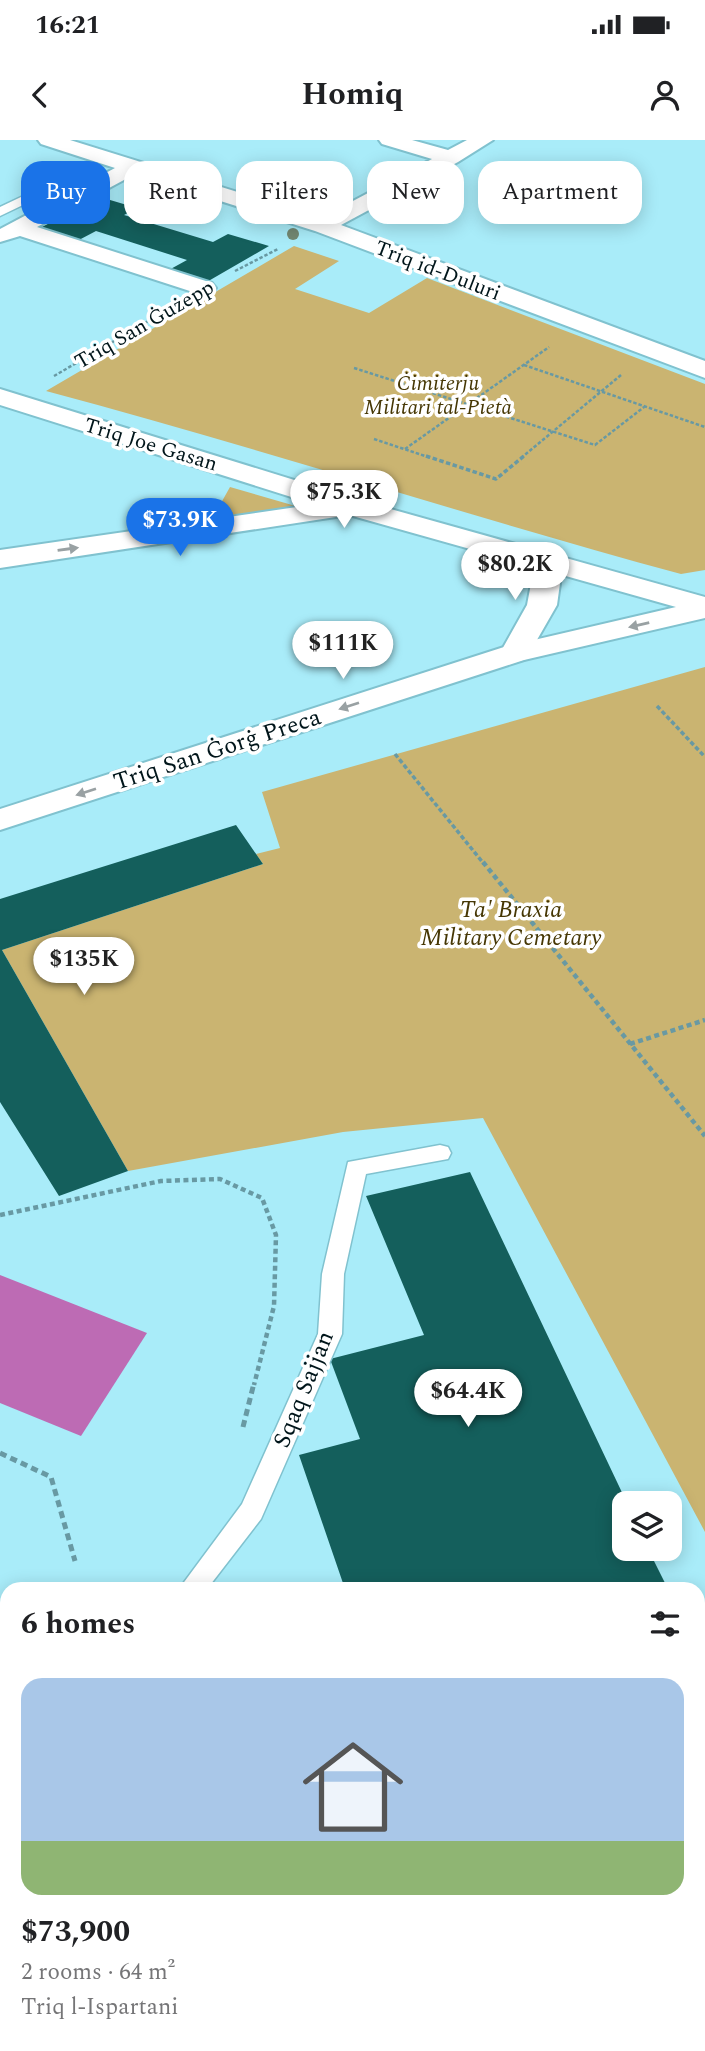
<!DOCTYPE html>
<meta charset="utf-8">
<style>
body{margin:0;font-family:Spectral,serif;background:#f2f2f2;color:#202124;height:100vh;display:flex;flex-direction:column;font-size:26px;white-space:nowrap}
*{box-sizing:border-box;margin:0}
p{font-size:23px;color:#757577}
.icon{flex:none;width:38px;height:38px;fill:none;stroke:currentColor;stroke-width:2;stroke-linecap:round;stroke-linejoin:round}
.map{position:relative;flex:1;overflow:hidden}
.side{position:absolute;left:0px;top:1442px;width:705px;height:469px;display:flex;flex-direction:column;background:#fff;border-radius:21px 21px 0 0;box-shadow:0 4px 18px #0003}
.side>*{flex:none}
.hud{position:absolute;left:21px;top:21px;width:663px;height:63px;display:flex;gap:14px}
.fabs{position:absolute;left:612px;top:1351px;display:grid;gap:14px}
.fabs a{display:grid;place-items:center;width:70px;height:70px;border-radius:14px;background:#fff;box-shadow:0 4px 18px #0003;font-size:35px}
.price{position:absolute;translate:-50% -60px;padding:0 16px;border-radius:24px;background:#fff;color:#222;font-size:23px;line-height:46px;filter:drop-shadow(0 2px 4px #0008)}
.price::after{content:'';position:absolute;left:50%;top:42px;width:21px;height:16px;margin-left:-10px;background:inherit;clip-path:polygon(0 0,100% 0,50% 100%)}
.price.on{background:#1a73e8;color:#fff}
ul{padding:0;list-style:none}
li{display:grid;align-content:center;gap:14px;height:371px;padding:0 21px}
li+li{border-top:2px solid #e0e0e0}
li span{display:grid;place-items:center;height:217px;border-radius:21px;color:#555}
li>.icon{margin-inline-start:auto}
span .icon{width:126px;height:126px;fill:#fffc;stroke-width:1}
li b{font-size:30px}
h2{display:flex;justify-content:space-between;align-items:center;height:84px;padding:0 21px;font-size:30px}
.chip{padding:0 24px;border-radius:21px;background:#fff;box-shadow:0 4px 18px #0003;font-size:24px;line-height:63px}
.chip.on{background:#1a73e8;color:#fff}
.status{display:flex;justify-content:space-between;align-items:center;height:49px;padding:0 35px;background:#fff;direction:ltr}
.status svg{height:19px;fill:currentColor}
header{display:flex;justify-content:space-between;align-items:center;height:91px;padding:0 21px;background:#fff;font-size:32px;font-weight:700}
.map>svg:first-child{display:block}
.green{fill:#cab471}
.water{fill:#bd6bb4}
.building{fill:#145f5c}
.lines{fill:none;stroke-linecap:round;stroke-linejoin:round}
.service-casing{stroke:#80c2cf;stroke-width:3}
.minor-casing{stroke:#80c2cf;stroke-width:4}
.tertiary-casing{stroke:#80c2cf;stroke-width:4}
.path-far3{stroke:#6899a3;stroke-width:2.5;stroke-dasharray:3.5 2;stroke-linecap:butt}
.path-far2{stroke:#6899a3;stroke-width:3.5;stroke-dasharray:4.5 2.5;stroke-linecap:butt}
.path-far1{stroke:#6899a3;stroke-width:4.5;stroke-dasharray:5 3.5;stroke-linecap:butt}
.path{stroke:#6899a3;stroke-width:5;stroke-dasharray:7 4.5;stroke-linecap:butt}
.service{fill:#fff;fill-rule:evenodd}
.minor{fill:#fff;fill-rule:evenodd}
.tertiary{fill:#fff;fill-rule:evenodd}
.tree{fill:#738872}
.oneway{fill:#99a1a3}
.labels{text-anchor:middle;stroke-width:7;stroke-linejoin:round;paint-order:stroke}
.far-street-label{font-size:21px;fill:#00151a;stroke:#fff}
.far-park-label{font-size:21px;font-style:italic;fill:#463704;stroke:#fff}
.street-label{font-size:24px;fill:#00151a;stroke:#fff}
.park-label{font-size:24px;font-style:italic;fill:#463704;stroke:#fff}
</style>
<div class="status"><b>16:21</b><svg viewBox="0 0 49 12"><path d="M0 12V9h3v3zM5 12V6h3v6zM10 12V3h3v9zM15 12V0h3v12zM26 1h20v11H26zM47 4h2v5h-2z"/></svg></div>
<header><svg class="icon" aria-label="back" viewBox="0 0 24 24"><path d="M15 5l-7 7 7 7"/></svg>Homiq<svg class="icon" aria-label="person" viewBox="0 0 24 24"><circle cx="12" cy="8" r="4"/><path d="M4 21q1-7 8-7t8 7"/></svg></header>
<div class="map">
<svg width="705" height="1911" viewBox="0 0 705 1911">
<rect width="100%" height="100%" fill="#a9ecf9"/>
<path class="green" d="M294,106l45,15 -44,28 74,24 58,-35 278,106v186l-24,4c-213,-58 -422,-126 -635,-183z
M230,347l69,20 -88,14z
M705,527v865l-222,-414 -140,14 -215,39 -126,-221 261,-86 -7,-10 24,-6 -18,-56z"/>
<path class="water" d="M0,1135l147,58 -66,103 -81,-33z"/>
<path class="building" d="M100,57l37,11 -13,7 89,27 15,-8 41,12 -64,37 -38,-12 20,-11 -91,-29 -19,10 -39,-12z
M236,685l27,39 -261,86 126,221 -69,25 -59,-94v-203z
M470,1032l157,331 -2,46h23l20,40h-323l-46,-134 61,-16 -30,-80 94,-24 -58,-139z
M705,1547v364h-33l-1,-7h27v-356z
M7,1595v165l-7,17v-174z
M105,1904h56l11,7h-72z
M304,1904h361l2,7h-352z"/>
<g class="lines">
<g class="service-casing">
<path id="service" d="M21,57l6,4 -2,3 -25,12v-9z
M440,1005l8,2 3,6 -3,6 -82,15 -22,100 -2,60 -81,185 -54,70h-28l63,-85 76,-170 4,-60 26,-112z
M7,1812v62l-7,-3v-56z
M61,1904h38l3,7h-38z"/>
</g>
<g class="minor-casing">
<path id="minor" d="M38,0h32l251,78 111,-59 -50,-15 -3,-4h33l36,10 19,-10h26l-35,22 -117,63 364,136v17l-390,-147 -180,-57 -98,53 175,56 4,5 -4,5h-16l-176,-57 -20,6v-13l115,-61 -74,-24z
M352,359l10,2 4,6 -4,6 -362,55v-18z
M549,413l10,3 4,6 -6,43 -31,54 -11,3 -11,-3 -4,-6 27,-48 8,-43 4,-6z"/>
</g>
<g class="tertiary-casing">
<path id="tertiary" d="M0,249l362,112 343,96v21l-181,42 -524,170v-21l504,-162 172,-40 -334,-94 -342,-108z"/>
</g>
<path class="path-far3" d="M235,131l43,-22
M524,225l181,62
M354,228l241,77 49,-38
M54,236l110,-64
M374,299l57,19
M405,309l144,-102
M521,318l100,-83"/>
<path class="path-far2" d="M426,316l70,23 28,-23
M657,566l48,51
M395,614l89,110"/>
<path class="path-far1" d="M483,722l222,274
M630,904l75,-24
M0,1075l161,-34 59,-2 42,19 14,37 -2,71 -20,79"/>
<path class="path" d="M243,1287l11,-44
M0,1313l51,24 24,84"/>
<use href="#service" class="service"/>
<use href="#minor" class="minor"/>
<use href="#tertiary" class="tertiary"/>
</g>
<circle class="tree" cx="293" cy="94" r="6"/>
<defs><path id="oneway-solid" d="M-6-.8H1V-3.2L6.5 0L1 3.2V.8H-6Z" transform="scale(1.75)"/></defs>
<g class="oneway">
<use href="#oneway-solid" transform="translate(68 409) rotate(-8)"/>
<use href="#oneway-solid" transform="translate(639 485) rotate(167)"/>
<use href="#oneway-solid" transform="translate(349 566) rotate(162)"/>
<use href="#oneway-solid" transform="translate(86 652) rotate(162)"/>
</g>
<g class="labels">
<g class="far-street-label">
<text transform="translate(438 130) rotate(21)" y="7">Triq id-Duluri</text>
<text transform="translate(144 184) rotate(-30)" y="7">Triq San Ġużepp</text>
<text transform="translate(151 304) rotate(17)" y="7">Triq Joe Gasan</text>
</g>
<g class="far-park-label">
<text x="438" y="250">Ċimiterju<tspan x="438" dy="24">Militari tal-Pietà</tspan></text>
</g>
<g class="street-label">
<text transform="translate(217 609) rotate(-18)" y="8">Triq San Ġorġ Preca</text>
<text transform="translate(303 1249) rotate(-68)" y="8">Sqaq Sajjan</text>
</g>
<g class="park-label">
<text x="511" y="777">Ta' Braxia<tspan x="511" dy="28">Military Cemetary</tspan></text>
</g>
</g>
</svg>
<div class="fabs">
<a><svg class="icon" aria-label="layers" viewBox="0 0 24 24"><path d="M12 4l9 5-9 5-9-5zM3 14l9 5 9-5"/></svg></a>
</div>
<b class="price" style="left:344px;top:390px">$75.3K</b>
<b class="price on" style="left:180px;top:418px">$73.9K</b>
<b class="price" style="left:515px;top:462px">$80.2K</b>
<b class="price" style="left:343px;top:541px">$111K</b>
<b class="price" style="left:84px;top:857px">$135K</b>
<b class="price" style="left:468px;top:1289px">$64.4K</b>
<div class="hud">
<a class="chip on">Buy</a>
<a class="chip">Rent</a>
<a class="chip">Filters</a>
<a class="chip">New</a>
<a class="chip">Apartment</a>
</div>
<section class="side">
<h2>6 homes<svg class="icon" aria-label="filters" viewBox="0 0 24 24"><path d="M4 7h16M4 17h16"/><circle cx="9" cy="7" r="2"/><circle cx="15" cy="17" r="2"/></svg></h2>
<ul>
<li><span style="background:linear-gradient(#a9c7e8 75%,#8fb573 0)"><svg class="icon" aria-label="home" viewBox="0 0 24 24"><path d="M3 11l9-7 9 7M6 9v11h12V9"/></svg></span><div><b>$73,900</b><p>2 rooms · 64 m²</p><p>Triq l-Ispartani</p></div></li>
</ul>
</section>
</div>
